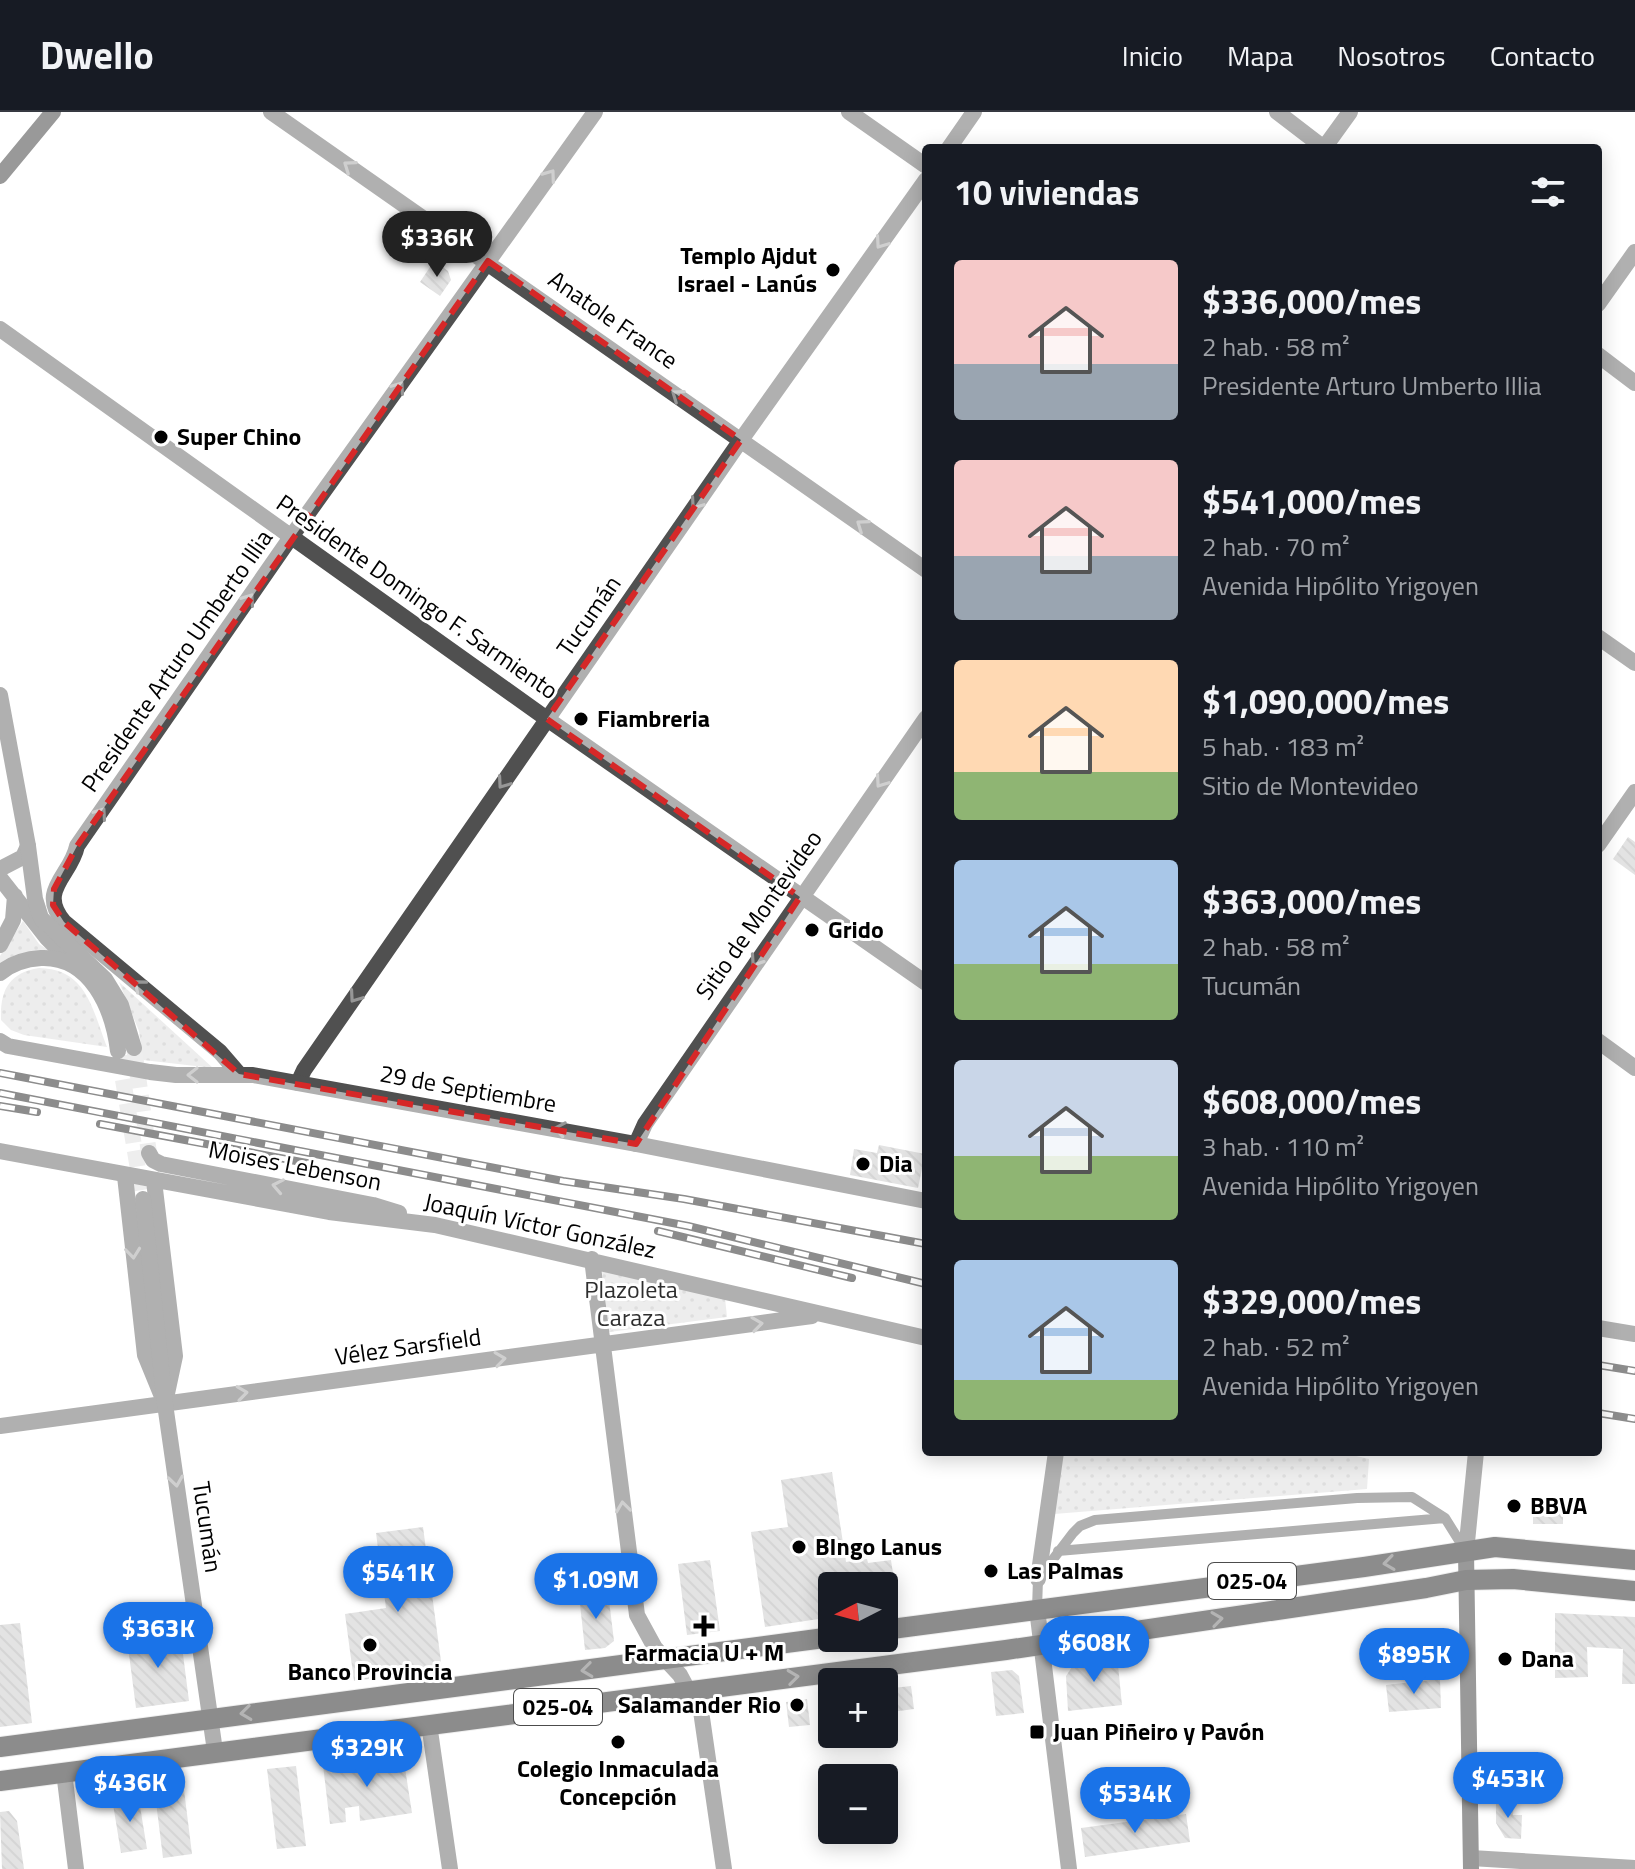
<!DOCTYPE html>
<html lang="es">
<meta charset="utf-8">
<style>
body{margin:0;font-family:"Titillium Web",sans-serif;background:#242831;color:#f1f3f6;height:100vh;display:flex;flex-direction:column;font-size:30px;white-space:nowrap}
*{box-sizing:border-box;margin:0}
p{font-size:26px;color:#9ea1a6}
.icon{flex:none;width:44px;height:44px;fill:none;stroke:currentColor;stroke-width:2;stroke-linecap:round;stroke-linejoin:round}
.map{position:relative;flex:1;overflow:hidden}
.side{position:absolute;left:922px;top:32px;width:680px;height:1312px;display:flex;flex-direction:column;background:#171b24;border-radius:8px;box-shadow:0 4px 20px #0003}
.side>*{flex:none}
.needle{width:52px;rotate:264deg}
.controls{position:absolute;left:818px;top:1460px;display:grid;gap:16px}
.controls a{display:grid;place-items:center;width:80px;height:80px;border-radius:8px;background:#171b24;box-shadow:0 4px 20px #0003;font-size:40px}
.price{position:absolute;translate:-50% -68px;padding:0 18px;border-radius:28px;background:#1a73e8;color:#fff;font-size:26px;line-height:52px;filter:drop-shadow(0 2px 4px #0008)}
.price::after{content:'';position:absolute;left:50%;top:48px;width:24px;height:18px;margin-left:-12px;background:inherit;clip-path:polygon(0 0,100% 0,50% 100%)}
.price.on{background:#222;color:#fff}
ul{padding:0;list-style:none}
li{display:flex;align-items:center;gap:24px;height:200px;padding:0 32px}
li span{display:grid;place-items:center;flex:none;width:224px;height:160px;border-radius:8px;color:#555}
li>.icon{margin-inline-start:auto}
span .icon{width:96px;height:96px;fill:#fffc;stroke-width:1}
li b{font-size:34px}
h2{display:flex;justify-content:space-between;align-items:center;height:96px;padding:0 32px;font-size:34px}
header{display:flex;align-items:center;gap:48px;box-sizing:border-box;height:112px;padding:0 40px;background:#171b24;border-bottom:2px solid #363941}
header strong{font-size:38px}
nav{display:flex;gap:44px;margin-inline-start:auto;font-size:28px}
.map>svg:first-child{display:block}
.green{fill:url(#green-dots)}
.building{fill:url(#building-back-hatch)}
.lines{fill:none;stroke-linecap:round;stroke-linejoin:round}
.tertiary-tunnel{stroke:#d9d9d9;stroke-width:16;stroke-dasharray:16 8;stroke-linecap:butt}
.primary-casing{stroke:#dbdbdb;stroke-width:22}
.service{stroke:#505050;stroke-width:10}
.pedestrian{stroke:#505050;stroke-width:16}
.minor{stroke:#505050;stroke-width:16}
.tertiary{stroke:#505050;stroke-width:16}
.secondary{stroke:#1d1d1d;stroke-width:16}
.primary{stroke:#000;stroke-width:20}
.rail-casing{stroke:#000;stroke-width:8}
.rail{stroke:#fff;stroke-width:5;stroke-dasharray:15;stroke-linecap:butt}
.oneway{stroke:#969696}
.oneway2{stroke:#595959}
.marked{fill:none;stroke:#d62828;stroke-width:6;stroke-dasharray:16 10;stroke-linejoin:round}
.poi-dot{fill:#000;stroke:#fff;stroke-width:3}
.labels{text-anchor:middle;stroke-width:6;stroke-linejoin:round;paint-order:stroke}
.shield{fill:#fff;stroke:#4c4c4c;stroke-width:2}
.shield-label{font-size:22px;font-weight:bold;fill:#000}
.poi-label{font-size:24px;font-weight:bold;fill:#000;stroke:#fff;text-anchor:start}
.street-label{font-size:24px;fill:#000;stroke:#fff}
.park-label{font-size:24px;fill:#2e2e2e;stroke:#fff}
</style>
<header>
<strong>Dwello</strong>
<nav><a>Inicio</a><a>Mapa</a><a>Nosotros</a><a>Contacto</a></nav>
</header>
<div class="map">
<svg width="1635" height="1757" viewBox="0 0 1635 1757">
<defs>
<pattern id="green-dots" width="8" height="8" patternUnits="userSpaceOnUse" patternTransform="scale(2)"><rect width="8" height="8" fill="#d7d7d7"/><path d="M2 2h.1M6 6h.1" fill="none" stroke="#b7b7b7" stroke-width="1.8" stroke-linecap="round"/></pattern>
<pattern id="building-back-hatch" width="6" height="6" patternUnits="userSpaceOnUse" patternTransform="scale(2)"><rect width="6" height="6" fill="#c0c0c0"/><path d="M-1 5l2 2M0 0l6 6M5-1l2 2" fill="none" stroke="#a3a3a3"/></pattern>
</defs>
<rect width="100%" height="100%" fill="#fff"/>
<path class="green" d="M23,809l16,23 11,7 -50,16v-11z
M39,856c48,1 53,41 68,79l-83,-12 -13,-5 -10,-10c-1,-30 8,-47 38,-52z
M119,870l94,86 -70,-8 -4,-29z
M602,1159l123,27 2,19 -118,15z
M1062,1340h277l30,7 -2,30 -313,25z"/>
<path class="building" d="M434,149l14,10 3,9 -11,16 -20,-14z
M1628,725l7,5v33l-22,-16z
M879,1033l46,9 -7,34 -68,-13 4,-26 23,4z
M832,1360l14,90 21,-3 1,4 23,-3 7,47 -14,2v-23h-52v31l-67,10 -14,-95 37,-5 -7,-47z
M1533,1386h30v26h-30z
M423,1415l19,142 -88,12 -9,-67 41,-6 -10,-75z
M710,1448l10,71 -33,4 -9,-71z
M608,1480l6,49 -9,7 -20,2 -6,-55z
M1555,1501l80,4v67h-13l1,-35 -36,-2 1,30 -33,1z
M20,1511l12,100 -32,4v-102z
M180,1519l9,70 -53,7 -9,-69z
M1117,1543l5,50 -54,6 -2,-35 10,-15z
M1012,1558l7,6 5,37 -28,3 -5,-44z
M1440,1567l1,29 -52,4 -3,-27z
M911,1574l3,23 -30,4v-24z
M807,1587l3,26 -21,2 -3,-25z
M392,1644l13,12 7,45 -52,8 -1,-15 -14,2 1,14 -16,2 -7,-59z
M296,1654l10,80 -29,3 -10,-80z
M184,1678l8,64 -29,4 -8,-64z
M138,1682l9,55 -26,4 -9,-55z
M1496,1689h18l-1,14h9l-1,24 -16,-1 -9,-15z
M9,1699l8,10 7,48h-22l-2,-57z
M1186,1702l4,28 -105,15 -4,-29z"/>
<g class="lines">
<path class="tertiary-tunnel" d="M134,936l15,105
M119,944l24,143"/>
<g class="primary-casing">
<path id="primary" d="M884,1518l480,-63 131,-20 140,13
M0,1635l832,-110
M0,1669l1006,-131 420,-62 40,-8 47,-1 122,12"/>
</g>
<path class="service" d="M1058,1439l387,-33
M1037,1497l1,-30 35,-46 7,-7 15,-6 262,-22 55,-1 33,21 20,32"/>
<path class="pedestrian" d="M1466,1440l10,-100
M1038,1467l18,-127"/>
<path class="minor" d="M271,0l655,458
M849,0l77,54
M1277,0l47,36
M949,36l25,-36
M1324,36l26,-36
M1598,192l37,-52
M0,217l547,390 379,264
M1598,243l37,28
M1598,525l37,26
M1598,733l37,-53
M0,757l23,-12 5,-11
M0,766l47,60 28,28
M0,833l13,-25 2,-24
M1598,929l37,27
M239,962l-19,-22 -156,-130c-27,-32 7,-46 13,-76l214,-309 304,-425
M298,971l6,-13 437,-630 185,-260
M636,1032l9,-20 281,-406
M0,1039l329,61 106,13 491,113
M149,1041l4,7 8,4 212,41 26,8
M125,1064l20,179 18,44
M154,1069l21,175 -9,42
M592,1147l45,356 18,33 25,27 8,15 8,7 5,14 23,158
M0,1314l812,-110
M1037,1497l32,260
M429,1612l21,145
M64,1660l12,97
M1471,1746l164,10"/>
<path class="tertiary" d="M0,583l28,151 7,53 6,19 64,61 16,26 13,43
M0,861c12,-10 25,-14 41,-15 50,-2 72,51 77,93
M0,929l8,5 142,26 26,3h77l383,69 290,57
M143,1087l22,205 50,347
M1598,1216l37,6"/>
<path class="secondary" d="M0,64l53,-64
M1466,1440l5,317"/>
<use href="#primary" class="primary"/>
<g class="rail-casing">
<path id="rail" d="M0,961l563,108 121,18 242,45
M0,981l688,133 238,58
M0,994l37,6
M100,1012l212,40
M658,1119l194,47
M1598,1253l37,6
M1598,1301l37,6"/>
</g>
<use href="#rail" class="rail"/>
</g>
<defs><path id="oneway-chevron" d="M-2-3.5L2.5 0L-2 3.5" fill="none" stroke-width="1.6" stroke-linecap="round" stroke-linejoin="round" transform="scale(2)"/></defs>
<g class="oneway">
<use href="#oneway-chevron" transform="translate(349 54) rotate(-145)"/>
<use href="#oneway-chevron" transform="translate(550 63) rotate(-54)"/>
<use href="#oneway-chevron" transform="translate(881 131) rotate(125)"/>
<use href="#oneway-chevron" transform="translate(399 275) rotate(-55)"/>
<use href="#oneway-chevron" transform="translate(677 283) rotate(-145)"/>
<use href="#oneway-chevron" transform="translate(696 392) rotate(125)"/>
<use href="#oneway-chevron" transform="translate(862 413) rotate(-145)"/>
<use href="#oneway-chevron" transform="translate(249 487) rotate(-55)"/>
<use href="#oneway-chevron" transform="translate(881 670) rotate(125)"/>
<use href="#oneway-chevron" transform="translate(503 671) rotate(125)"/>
<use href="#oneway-chevron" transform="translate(101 701) rotate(-55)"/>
<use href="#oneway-chevron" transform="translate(756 849) rotate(124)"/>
<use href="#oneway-chevron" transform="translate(139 873) rotate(-140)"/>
<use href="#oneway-chevron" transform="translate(355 885) rotate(125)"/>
<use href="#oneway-chevron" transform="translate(193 963) rotate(180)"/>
<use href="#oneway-chevron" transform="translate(560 1017) rotate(-170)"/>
<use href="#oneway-chevron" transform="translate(278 1074) rotate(-169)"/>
<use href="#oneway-chevron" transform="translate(133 1141) rotate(84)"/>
<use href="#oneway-chevron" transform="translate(757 1212) rotate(-8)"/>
<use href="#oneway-chevron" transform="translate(500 1247) rotate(-8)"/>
<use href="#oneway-chevron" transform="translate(242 1281) rotate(-8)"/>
<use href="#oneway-chevron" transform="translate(176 1369) rotate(82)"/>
<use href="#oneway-chevron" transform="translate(623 1395) rotate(-97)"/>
</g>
<g class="oneway2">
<use href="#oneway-chevron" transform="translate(1389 1451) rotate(172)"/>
<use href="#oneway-chevron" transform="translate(1217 1507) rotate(-8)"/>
<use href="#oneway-chevron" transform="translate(587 1558) rotate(173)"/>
<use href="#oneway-chevron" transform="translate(793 1565) rotate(-7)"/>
<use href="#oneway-chevron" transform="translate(246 1601) rotate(173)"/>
</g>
<path d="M0 0H1635V1757H0ZM488,149l253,179 -194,279 253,178 -164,247 -397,-70 -175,-152 -11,-17 1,-16 23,-43z" fill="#fff" fill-opacity=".55" fill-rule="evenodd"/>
<path class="marked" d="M488,149l253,179 -194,279 253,178 -164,247 -397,-70 -175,-152 -11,-17 1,-16 23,-43z"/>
<g class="poi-dot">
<circle cx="833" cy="158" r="8"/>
<circle cx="161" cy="325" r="8"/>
<circle cx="581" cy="607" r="8"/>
<circle cx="812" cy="818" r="8"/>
<circle cx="863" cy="1052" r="8"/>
<circle cx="1514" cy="1394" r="8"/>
<circle cx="799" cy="1435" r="8"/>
<circle cx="991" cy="1459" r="8"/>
<path d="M700 1502h8v8h8v8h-8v8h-8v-8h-8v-8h8z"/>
<circle cx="370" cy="1533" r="8"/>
<circle cx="1505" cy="1547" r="8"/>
<circle cx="797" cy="1593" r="8"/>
<rect x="1029" y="1612" width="16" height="16" rx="4"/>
<circle cx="618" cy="1630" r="8"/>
</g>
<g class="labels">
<g class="shield">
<rect x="1208" y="1451" width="88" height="36" rx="6"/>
<rect x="514" y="1577" width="88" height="36" rx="6"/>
</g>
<g class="shield-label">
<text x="1252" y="1477">025-04</text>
<text x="558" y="1603">025-04</text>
</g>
<g class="poi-label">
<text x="817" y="152" text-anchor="end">Templo Ajdut<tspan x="817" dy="28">Israel - Lanús</tspan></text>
<text x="177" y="333">Super Chino</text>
<text x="597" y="615">Fiambreria</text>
<text x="828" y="826">Grido</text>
<text x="879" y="1060">Dia</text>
<text x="1530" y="1402">BBVA</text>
<text x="815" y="1443">BIngo Lanus</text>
<text x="1007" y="1467">Las Palmas</text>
<text x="704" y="1549" text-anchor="middle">Farmacia U + M</text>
<text x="1521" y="1555">Dana</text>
<text x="370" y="1568" text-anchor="middle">Banco Provincia</text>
<text x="781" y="1601" text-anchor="end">Salamander Rio</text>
<text x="1053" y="1628">Juan Piñeiro y Pavón</text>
<text x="618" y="1665" text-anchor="middle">Colegio Inmaculada<tspan x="618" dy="28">Concepción</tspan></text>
</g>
<g class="street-label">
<text transform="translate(613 208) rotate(35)" y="8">Anatole France</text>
<text transform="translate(417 485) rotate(35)" y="8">Presidente Domingo F. Sarmiento</text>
<text transform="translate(589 504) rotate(-55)" y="8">Tucumán</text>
<text transform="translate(177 549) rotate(-55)" y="8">Presidente Arturo Umberto Illia</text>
<text transform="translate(759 803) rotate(-55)" y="8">Sitio de Montevideo</text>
<text transform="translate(468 977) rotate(10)" y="8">29 de Septiembre</text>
<text transform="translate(295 1054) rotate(11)" y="8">Moises Lebenson</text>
<text transform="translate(540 1114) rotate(12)" y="8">Joaquín Víctor González</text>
<text transform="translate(408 1235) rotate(-8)" y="8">Vélez Sarsfield</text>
<text transform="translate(207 1415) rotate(82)" y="8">Tucumán</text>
</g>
<g class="park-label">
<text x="631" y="1186">Plazoleta<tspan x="631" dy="28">Caraza</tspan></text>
</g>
</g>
</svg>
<div class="controls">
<a><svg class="needle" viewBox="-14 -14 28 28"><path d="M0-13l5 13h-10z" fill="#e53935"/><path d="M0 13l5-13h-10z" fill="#9ea1a6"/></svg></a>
<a>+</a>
<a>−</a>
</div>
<b class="price on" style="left:437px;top:167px">$336K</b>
<b class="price" style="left:398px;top:1502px">$541K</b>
<b class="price" style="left:596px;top:1509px">$1.09M</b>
<b class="price" style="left:158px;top:1558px">$363K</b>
<b class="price" style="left:1094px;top:1572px">$608K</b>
<b class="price" style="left:1414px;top:1584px">$895K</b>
<b class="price" style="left:367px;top:1677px">$329K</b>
<b class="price" style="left:1508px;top:1708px">$453K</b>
<b class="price" style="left:130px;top:1712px">$436K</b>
<b class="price" style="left:1135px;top:1723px">$534K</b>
<section class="side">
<h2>10 viviendas<svg class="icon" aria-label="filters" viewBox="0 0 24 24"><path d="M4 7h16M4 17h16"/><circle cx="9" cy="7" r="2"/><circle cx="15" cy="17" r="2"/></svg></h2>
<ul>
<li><span style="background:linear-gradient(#f6c9c9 65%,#9aa5b1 0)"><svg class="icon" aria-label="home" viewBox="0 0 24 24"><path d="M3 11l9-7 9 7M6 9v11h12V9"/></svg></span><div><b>$336,000/mes</b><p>2 hab. · 58 m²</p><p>Presidente Arturo Umberto Illia</p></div></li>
<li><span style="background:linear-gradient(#f6c9c9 60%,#9aa5b1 0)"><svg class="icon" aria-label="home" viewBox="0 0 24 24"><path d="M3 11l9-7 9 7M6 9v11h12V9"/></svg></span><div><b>$541,000/mes</b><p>2 hab. · 70 m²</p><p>Avenida Hipólito Yrigoyen</p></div></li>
<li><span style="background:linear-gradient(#ffd9b3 70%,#8fb573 0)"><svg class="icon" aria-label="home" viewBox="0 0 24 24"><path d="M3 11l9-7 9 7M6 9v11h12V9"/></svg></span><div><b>$1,090,000/mes</b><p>5 hab. · 183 m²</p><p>Sitio de Montevideo</p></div></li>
<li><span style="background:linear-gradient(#a9c7e8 65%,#8fb573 0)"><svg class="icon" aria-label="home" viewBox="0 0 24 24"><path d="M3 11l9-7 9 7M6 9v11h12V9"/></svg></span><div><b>$363,000/mes</b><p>2 hab. · 58 m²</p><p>Tucumán</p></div></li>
<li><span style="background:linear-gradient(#c9d6e8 60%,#8fb573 0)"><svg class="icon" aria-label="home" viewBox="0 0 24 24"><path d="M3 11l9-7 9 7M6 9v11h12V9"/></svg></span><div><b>$608,000/mes</b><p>3 hab. · 110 m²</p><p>Avenida Hipólito Yrigoyen</p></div></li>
<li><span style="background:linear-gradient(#a9c7e8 75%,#8fb573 0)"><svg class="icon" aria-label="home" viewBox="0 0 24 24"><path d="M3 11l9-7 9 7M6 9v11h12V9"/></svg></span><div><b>$329,000/mes</b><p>2 hab. · 52 m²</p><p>Avenida Hipólito Yrigoyen</p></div></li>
</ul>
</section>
</div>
